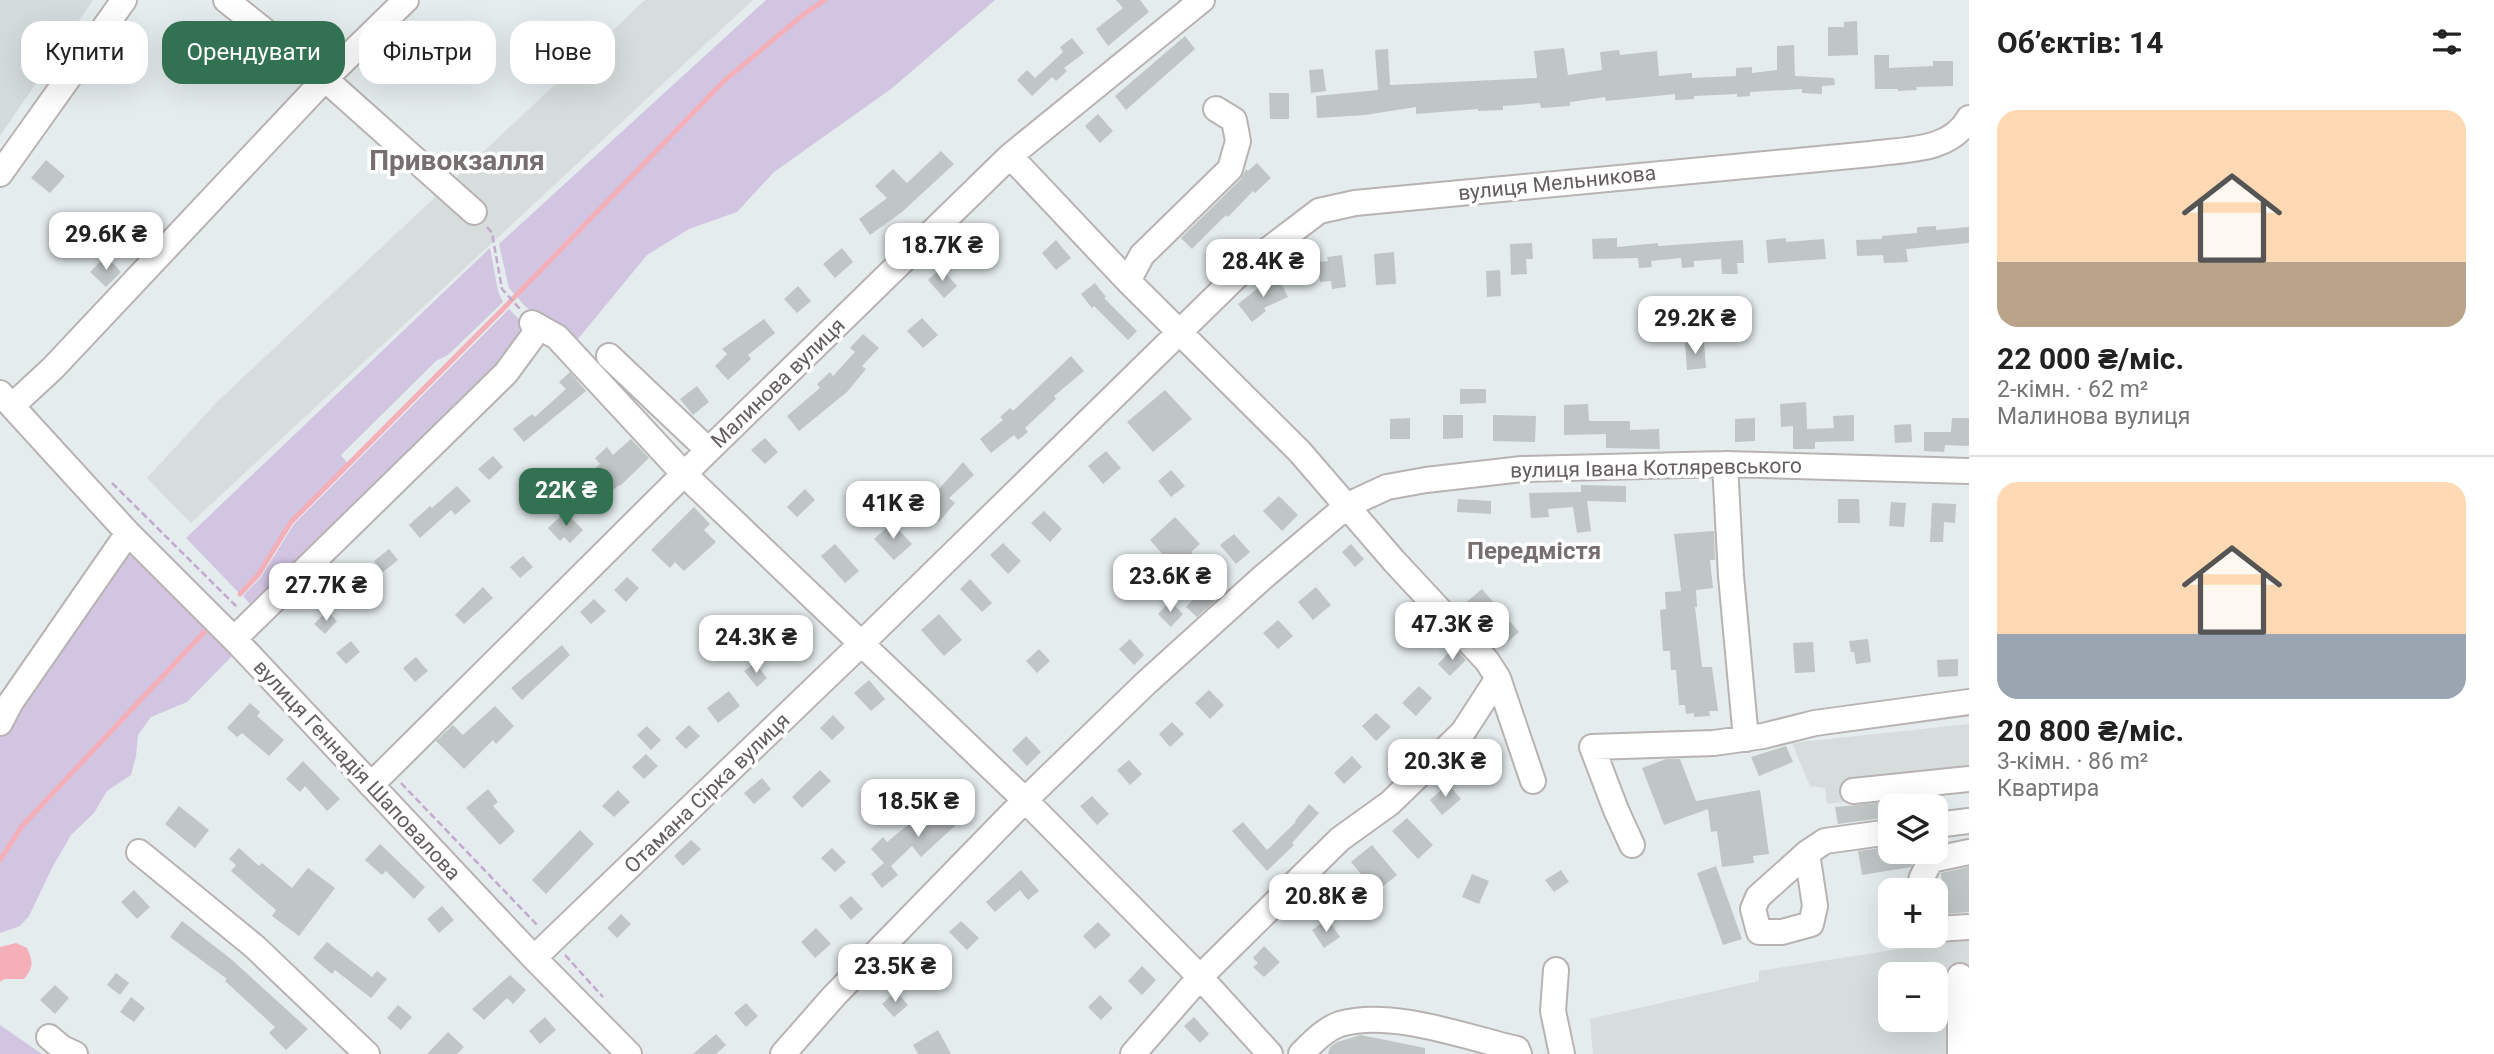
<!DOCTYPE html>
<html lang="uk">
<meta charset="utf-8">
<style>
body{margin:0;font-family:Roboto,sans-serif;background:#f2f2f2;color:#222;height:100vh;display:flex;flex-direction:column;font-size:26px;white-space:nowrap}
*{box-sizing:border-box;margin:0}
p{font-size:23px;color:#767676}
.icon{flex:none;width:38px;height:38px;fill:none;stroke:currentColor;stroke-width:2;stroke-linecap:round;stroke-linejoin:round}
.map{position:relative;flex:1;overflow:hidden}
.details{display:flex;flex-direction:column;background:#fff;width:525px}
.details>*{flex:none}
.guide{position:absolute;left:21px;top:21px;width:665px;height:63px;display:flex;gap:14px}
.fabs{position:absolute;left:1878px;top:794px;display:grid;gap:14px}
.fabs a{display:grid;place-items:center;width:70px;height:70px;border-radius:14px;background:#fff;box-shadow:0 7px 28px #0002;font-size:35px}
.price{position:absolute;translate:-50% -60px;padding:0 16px;border-radius:14px;background:#fff;color:#222;font-size:23px;line-height:46px;filter:drop-shadow(0 2px 4px #0008)}
.price::after{content:'';position:absolute;left:50%;top:42px;width:21px;height:16px;margin-left:-10px;background:inherit;clip-path:polygon(0 0,100% 0,50% 100%)}
.price.selected{background:#327252;color:#fff}
ul{padding:0;list-style:none}
li{display:grid;align-content:center;gap:14px;height:371px;padding:0 28px}
li+li{border-top:2px solid #e0e0e0}
li span{display:grid;place-items:center;height:217px;border-radius:21px;color:#555}
li>.icon{margin-inline-start:auto}
span .icon{width:126px;height:126px;fill:#fffc;stroke-width:1}
li b{font-size:30px}
h2{display:flex;justify-content:space-between;align-items:center;height:84px;padding:0 28px;font-size:30px}
.tag{padding:0 24px;border-radius:21px;background:#fff;box-shadow:0 7px 28px #0002;font-size:24px;line-height:63px}
.tag.selected{background:#327252;color:#fff}
main{display:flex;flex:1;min-height:0}
.map>svg:first-child{display:block}
.industrial{fill:#d7dcdc;fill-rule:evenodd}
.education{fill:#d4dbdd}
.green{fill:#d1c5e2}
.water{fill:#f4afb8}
.lines{fill:none;stroke-linecap:round;stroke-linejoin:round}
.stream{stroke:#f4afb8;stroke-width:5}
.building{fill:#c0c5c6}
.minor-casing{stroke:#b8b3b2;stroke-width:28}
.path{stroke:#c3a8d0;stroke-width:2.5;stroke-dasharray:7 3.5;stroke-linecap:butt}
.minor{stroke:#fff;stroke-width:24}
.labels{text-anchor:middle;stroke-width:7;stroke-linejoin:round;paint-order:stroke}
.street-label{font-size:21px;fill:#645d5d;stroke:#fff}
.quarter-label{font-size:24px;font-weight:bold;fill:#766e6f;stroke:#fff}
.district-label{font-size:28px;font-weight:bold;fill:#766e6f;stroke:#fff}
</style>
<main>
<div class="map">
<svg width="1969" height="1054" viewBox="0 0 1969 1054">
<rect width="100%" height="100%" fill="#e5eced"/>
<path class="industrial" d="M645,0h108l-562,523 -44,-45 70,-76z
M1969,724v63l-142,17 -2,-16 -15,-2 -18,-43z
M1969,938v116h-376l-3,-35 169,-38v-10zM1890,975h46v45h-46z"/>
<path class="education" d="M0,0h93l-93,136z"/>
<path class="green" d="M766,0h229l-104,89 -117,83 -37,40 -48,17 -42,26 -74,90 -48,-39 -16,-18 -10,-44z
M490,248l8,43 5,11 -55,53 -12,6 -95,94 7,9 -57,58 -33,53 -18,19 -54,-56z
M509,309l21,21 -24,34 -252,245 -11,-13 18,-19 33,-53z
M124,553l12,5 96,98 -45,46 -36,15 -13,18 -2,21 -5,19 -24,16 -13,22 -23,22 -19,33 -23,48 -9,10 -20,7v-198z
M0,1025l42,29h-42z"/>
<path class="water" d="M16,943l11,5c6,14 7,19 -3,31h-20l-4,3v-35z"/>
<g class="lines">
<path class="stream" d="M240,594l18,-19 33,-53 210,-211 224,-231 79,-66 21,-14
M0,860l22,-34 186,-198"/>
</g>
<path class="building" d="M1116,0h24l9,12 -41,34 -12,-17 27,-21z
M1857,21l1,34 -30,1v-29h16v-5z
M1185,36l10,13 -69,61 -11,-14z
M1072,38l12,15 -20,15 3,3 -11,10 -4,-4 -20,19 -15,-16 10,-10 8,8 28,-26 -3,-5z
M1794,45l1,31 39,2 1,7 -13,1v8l-20,-1v-4l-52,3v4l-13,1v-3l-43,2v3l-19,1v-6l-69,7 -1,-4 -35,5v4l-29,2 -1,-5 -37,3v4l-25,1v-2l-62,5v-7l-51,8 -48,3 -1,-22 62,-6 -3,-40 13,-1 2,36 147,-7 -3,-27 30,-3 4,27 34,-5 -2,-18 19,-2 1,5 37,-4 2,25 33,-3v5l44,-2v-8l16,-1v6l25,-3v-24z
M1874,55h15v13l44,-2v-5h20v25l-37,1 1,3 -19,1v-2h-23z
M1323,69l3,22 -15,2 -2,-23z
M1269,93h20v26h-19z
M1098,114l15,17 -13,12 -15,-17z
M941,151l13,13 -52,48 -32,23 -11,-16 28,-21 -12,-12 18,-17 14,14z
M46,160l19,16 -15,17 -19,-15z
M1257,163l14,15 -16,15 -2,-2 -25,26 -2,-2 -34,34 -11,-11 59,-58 6,-11 2,2z
M1936,226v4l33,-3v16l-63,6 2,13 -24,1 -1,-8 -26,1 -1,-16 26,-1v-3l35,-3v-6z
M977,231l10,12 -20,16 -10,-13z
M1617,238v9l41,-4v3l85,-6 1,23h-7l1,11h-16l-1,-15 -27,2v6l-12,1 -1,-10 -30,3 1,6 -13,1 -1,-10 -45,1 -1,-20z
M1786,238v4l38,-3 2,20 -58,4 -2,-23z
M1056,240l15,18 -15,12 -14,-17z
M1532,243l1,16h-7l1,15 -16,1 -1,-31z
M842,248l11,14 -18,16 -12,-14z
M1394,252l2,32 -20,1 -2,-31z
M1342,255l4,32 -14,2 -1,-8 -11,1 -3,-20 11,-1 -1,-4z
M106,256l15,16 -15,15 -16,-15z
M941,268l16,18 -13,12 -16,-18z
M1500,270l1,26 -14,1 -1,-26z
M1278,277l10,20 -24,11 2,3 -14,11 -14,-18 25,-20z
M1095,283l11,14 -2,1 33,33 -9,9 -34,-34 -2,2 -11,-14z
M798,286l13,15 -14,12 -13,-14z
M922,318l16,17 -15,13 -16,-17z
M764,319l11,14 -27,22 3,4 -23,21 -13,-14 12,-12 -5,-5z
M863,334l16,14 -17,18 4,3 -19,23 -48,39 -12,-15 33,-28 -3,-4 13,-12 3,4 22,-24 -5,-4z
M1704,342l2,26 -19,2 -2,-27z
M1071,356l13,15 -30,25 2,3 -31,29 3,4 -10,8 -4,-5 -23,18 -11,-14 23,-19 -3,-3 10,-9 3,3z
M570,372l16,19 -62,51 -11,-13 19,-15 3,3 31,-28 -7,-7z
M697,386l12,16 -16,13 -13,-16z
M1460,389h26v14l-26,1z
M1165,390l27,29 -39,33 -26,-30z
M1806,402l1,27 27,-1 -1,-12 21,-1v26l-39,1v7h-22v-23l-12,1 -1,-23z
M1588,404l1,17h41v9l29,-1 1,20 -54,-1v-14l-42,1v-30z
M1443,415h20v23l-20,1z
M1493,415l43,1 -1,26 -42,-1z
M1410,418v21h-20v-20z
M1755,418v23l-20,1v-23z
M1952,418h17v28l-24,-1 -1,7 -20,-1v-19h27z
M1911,424l1,18 -17,1 -1,-18z
M765,438l13,14 -13,12 -14,-14z
M631,439l18,19 -29,28 -1,-1 -23,18 -4,-5 -7,5 -13,-16 28,-23 -5,-6 12,-11 6,8z
M1106,451l15,17 -18,16 -15,-18z
M493,456l10,11 -14,13 -11,-11z
M963,462l11,13 -25,23 6,5 -16,19 -16,-15z
M1171,470l14,16 -14,11 -13,-16z
M1581,485l45,1v16l-39,-1 4,30 -14,2 -4,-26 -25,2 1,8 -18,1 -2,-25 52,-1z
M457,486l14,15 -16,14 -4,-5 -31,28 -11,-13 21,-19 2,2z
M805,489l10,11 -18,17 -10,-10z
M1279,496l19,19 -16,16 -19,-20z
M1458,499l33,2v13l-34,-2z
M1838,499h21l1,24h-22z
M1891,502l15,1 -2,24 -15,-1z
M1932,503l24,1 -1,19 -11,-1 -1,20h-13z
M694,507l16,17 -6,6 12,12 -32,29 -9,-9 -5,6 -19,-18z
M1044,511l18,18 -12,13 -19,-19z
M565,512l18,18 -13,13 -6,-6 -4,4 -12,-13z
M1175,517l25,27 -9,8 36,38 -30,27 -11,-10 12,-13 -48,-54z
M892,523l20,21 -18,16 -20,-21z
M1714,531l1,29h-5l3,28 -17,2 1,17h-2l7,60h10l6,44h-9l1,5 -16,1v-4l-8,1 -1,-9h-6l-3,-35h-5l-1,-19h-7l-3,-41 6,-1 -1,-17 16,-1 -7,-57z
M1234,534l16,18 -14,12 -16,-19z
M1003,543l18,18 -13,13 -18,-19z
M835,544l24,27 -14,12 -24,-27z
M1351,544l13,15 -9,8 -13,-15z
M389,549l9,11 -15,12 -9,-11z
M523,556l10,11 -13,11 -10,-11z
M627,577l12,11 -13,14 -12,-12z
M970,579l22,24 -10,9 -22,-23z
M483,587l10,11 -29,26 -9,-9z
M1316,587l15,18 -18,15 -15,-18z
M1482,589l37,43 -17,15 -38,-43z
M594,599l12,12 -15,13 -11,-12z
M1170,601l13,13 -12,13 -13,-13z
M327,611l10,10 -12,13 -11,-10z
M939,614l23,26 -18,16 -23,-26z
M801,615l12,14 -11,9 -11,-14z
M1278,620l15,16 -15,13 -15,-16z
M1130,639l14,16 -10,10 -15,-16z
M1868,639l3,23 -15,2 -2,-12h-3l-2,-11z
M351,641l9,11 -14,12 -10,-11z
M1813,642l2,30 -20,1 -2,-30z
M562,645l8,10 -48,45 -11,-12z
M1454,647l12,13 -16,16 -12,-12z
M1039,649l11,12 -13,12 -11,-12z
M416,657l12,14 -13,11 -12,-14z
M1958,659v17l-20,1 -1,-17z
M755,663l12,15 -10,9 -13,-16z
M869,680l16,19 -14,12 -17,-18z
M1419,686l13,12 -16,18 -14,-13z
M1209,690l15,15 -14,14 -15,-16z
M729,691l11,15 -22,17 -11,-15z
M250,703l10,9 -3,4 27,24 -15,16 -27,-23 -5,4 -10,-9z
M495,706l19,20 -18,18 -3,-4 -29,29 -28,-28 17,-16 10,10z
M1376,713l15,14 -15,14 -14,-15z
M833,715l12,13 -13,12 -12,-12z
M1172,722l12,12 -14,13 -11,-13z
M689,725l11,11 -14,13 -11,-11z
M647,726l14,14 -10,10 -14,-15z
M1026,736l15,16 -14,14 -15,-16z
M1786,746l7,16 -34,14 -8,-19z
M1487,749l13,17 -15,11 -12,-17z
M646,754l12,12 -14,13 -12,-12z
M1352,756l10,11 -18,17 -10,-11z
M1666,759h14l16,42 64,-11 9,64 -16,2 1,7 -32,4 -5,-36 -6,1 -3,-23 -44,16 -22,-57z
M1129,760l13,14 -12,11 -13,-15z
M303,761l37,38 -13,12 -22,-25 -5,6 -14,-13z
M820,770l11,11 -29,27 -10,-11z
M762,778l9,11 -17,15 -10,-11z
M1448,784l13,15 -19,16 -12,-15z
M488,789l10,13 -5,4 22,25 -15,14 -34,-37z
M618,790l12,12 -16,15 -12,-11z
M955,793l17,17 -51,47 -9,-11 -21,20 7,9 -16,13 -11,-14 13,-11 -13,-14 12,-12 4,5 22,-18 9,10 25,-22 -4,-4z
M1092,796l17,18 -12,11 -17,-19z
M1887,802l2,15 -51,7 -3,-17z
M1309,804l10,9 -27,30 2,2 -27,26 -35,-40 11,-9 24,28 29,-28 -1,-1z
M179,806l30,24 -14,18 -30,-24z
M1407,818l26,27 -15,14 -26,-28z
M580,830l14,14 -48,50 -14,-14z
M691,840l10,9 -18,17 -9,-10z
M380,844l45,43 -11,12 -28,-28 -4,4 -17,-15z
M1372,845l25,30 -21,17 -25,-30z
M1890,847v5h22l2,9 -3,6 -49,8 -4,-24z
M239,848l20,18 3,-3 30,25 16,-20 27,20 -36,48 -27,-20 4,-6 -45,-39 5,-6 -7,-6z
M832,848l14,14 -11,10 -14,-14z
M1716,866l26,73 -19,6 -26,-72z
M1969,867v45l-24,2 -4,-41z
M1021,870l18,21 -11,9 -8,-10 -25,22 -9,-10z
M1561,870l8,12 -15,10 -9,-12z
M1472,874l17,7 -10,23 -17,-7z
M1336,887l11,13 -16,13 -11,-13z
M134,890l16,17 -13,12 -16,-17z
M851,896l12,13 -12,11 -12,-14z
M442,906l12,14 -15,13 -12,-14z
M621,914l10,10 -14,14 -10,-10z
M1328,919l12,18 -16,11 -12,-18z
M182,921l49,38 77,70 -22,21 -17,-17 6,-6 -50,-46 2,-2 -57,-42z
M961,921l18,17 -12,12 -18,-18z
M1098,922l13,13 -16,14 -12,-13z
M816,928l15,16 -16,14 -14,-16z
M327,942l45,35 5,-6 10,8 -16,19 -36,-28 -3,4 -19,-16z
M1264,946l16,16 -16,15 -11,-10 5,-4 -5,-5z
M933,956l13,16 -13,10 -13,-16z
M1142,966l14,14 -14,15 -14,-14z
M116,973l13,10 -9,12 -13,-10z
M510,975l16,15 -13,14 -6,-6 -23,22 -12,-11z
M55,985l14,13 -14,16 -15,-14z
M896,991l12,14 -14,12 -12,-13z
M1100,995l13,13 -12,12 -13,-13z
M131,997l14,11 -11,14 -14,-10z
M746,1003l12,13 -12,11 -12,-14z
M398,1005l14,12 -11,13 -14,-12z
M545,1017l11,13 -16,14 -11,-13z
M1194,1017l15,17 -9,9 -16,-17z
M938,1030l13,24h-33l-5,-9z
M448,1032l16,15 -7,7h-30z
M716,1034l10,11 -10,9h-23z
M1361,1035l64,13v6h-97l2,-7 7,-5z"/>
<g class="lines">
<g class="minor-casing">
<path id="minor" d="M226,0l99,79 149,133
M1010,156l118,125 172,171 94,109 93,100 11,17 35,103
M0,174l124,-174
M1128,281l14,-26 88,-86 8,-28 -4,-21 -18,-11
M532,323l25,14 127,137 341,326 175,177 70,77
M609,356l99,94
M0,393l128,140 110,110 296,315 95,96
M12,406l41,-38 272,-289 81,-79
M1725,464l6,112 15,163
M234,639l272,-266 33,-45
M0,723l11,-21 117,-169
M371,785l313,-311 326,-318 192,-156
M1853,791l116,-12
M1936,825l33,-4
M1632,845l-16,-35 -24,-63 122,-4 49,-7 52,-13 154,-21
M139,852l116,95 112,107
M1807,853l8,53 -4,18 -29,8h-23l-6,-23 5,-12 49,-44 18,-12 65,-9
M1918,891l4,-14 9,-17 38,-8
M1936,929l33,-2
M534,958l327,-314 387,-379 71,-54 36,-8 516,-49c35,-5 79,-2 98,-36
M1556,970l-3,41 9,43
M49,1037l13,11 13,6
M783,1054l51,-58 191,-196 121,-117 116,-105 86,-73 39,-18 39,-7 96,-11 203,-5 244,7
M1133,1054l67,-77 140,-138 50,-36 73,-71 35,-54
M1301,1054c11,-11 24,-25 39,-30 51,-15 125,13 177,25l2,5
M1960,1054v-78"/>
</g>
<path class="path" d="M487,227l5,6 10,56 18,20
M112,483l125,124
M401,783l138,144
M565,955l38,42"/>
<use href="#minor" class="minor"/>
</g>
<g class="labels">
<g class="street-label">
<text transform="translate(1557 183) rotate(-6)" y="7">вулиця Мельникова</text>
<text transform="translate(778 383) rotate(-44)" y="7">Малинова вулиця</text>
<text transform="translate(1656 468) rotate(-1)" y="7">вулиця Івана Котляревського</text>
<text transform="translate(357 770) rotate(47)" y="7">вулиця Геннадія Шаповалова</text>
<text transform="translate(707 793) rotate(-44)" y="7">Отамана Сірка вулиця</text>
</g>
<g class="quarter-label">
<text x="1534" y="559">Передмістя</text>
</g>
<g class="district-label">
<text x="457" y="170">Привокзалля</text>
</g>
</g>
</svg>
<div class="fabs">
<a><svg class="icon" aria-label="layers" viewBox="0 0 24 24"><path d="M12 4l9 5-9 5-9-5zM3 14l9 5 9-5"/></svg></a>
<a>+</a>
<a>−</a>
</div>
<b class="price" style="left:106px;top:272px">29.6K ₴</b>
<b class="price" style="left:942px;top:283px">18.7K ₴</b>
<b class="price" style="left:1263px;top:299px">28.4K ₴</b>
<b class="price" style="left:1695px;top:356px">29.2K ₴</b>
<b class="price selected" style="left:566px;top:528px">22K ₴</b>
<b class="price" style="left:893px;top:541px">41K ₴</b>
<b class="price" style="left:1170px;top:614px">23.6K ₴</b>
<b class="price" style="left:326px;top:623px">27.7K ₴</b>
<b class="price" style="left:1452px;top:662px">47.3K ₴</b>
<b class="price" style="left:756px;top:675px">24.3K ₴</b>
<b class="price" style="left:1445px;top:799px">20.3K ₴</b>
<b class="price" style="left:918px;top:839px">18.5K ₴</b>
<b class="price" style="left:1326px;top:934px">20.8K ₴</b>
<b class="price" style="left:895px;top:1004px">23.5K ₴</b>
<div class="guide">
<a class="tag">Купити</a>
<a class="tag selected">Орендувати</a>
<a class="tag">Фільтри</a>
<a class="tag">Нове</a>
</div>
</div>
<section class="details">
<h2>Об’єктів: 14<svg class="icon" aria-label="filters" viewBox="0 0 24 24"><path d="M4 7h16M4 17h16"/><circle cx="9" cy="7" r="2"/><circle cx="15" cy="17" r="2"/></svg></h2>
<ul>
<li><span style="background:linear-gradient(#ffd9b3 70%,#b9a48a 0)"><svg class="icon" aria-label="home" viewBox="0 0 24 24"><path d="M3 11l9-7 9 7M6 9v11h12V9"/></svg></span><div><b>22 000 ₴/міс.</b><p>2-кімн. · 62 m²</p><p>Малинова вулиця</p></div></li>
<li><span style="background:linear-gradient(#ffd9b3 70%,#9aa5b1 0)"><svg class="icon" aria-label="home" viewBox="0 0 24 24"><path d="M3 11l9-7 9 7M6 9v11h12V9"/></svg></span><div><b>20 800 ₴/міс.</b><p>3-кімн. · 86 m²</p><p>Квартира</p></div></li>
</ul>
</section>
</main>
